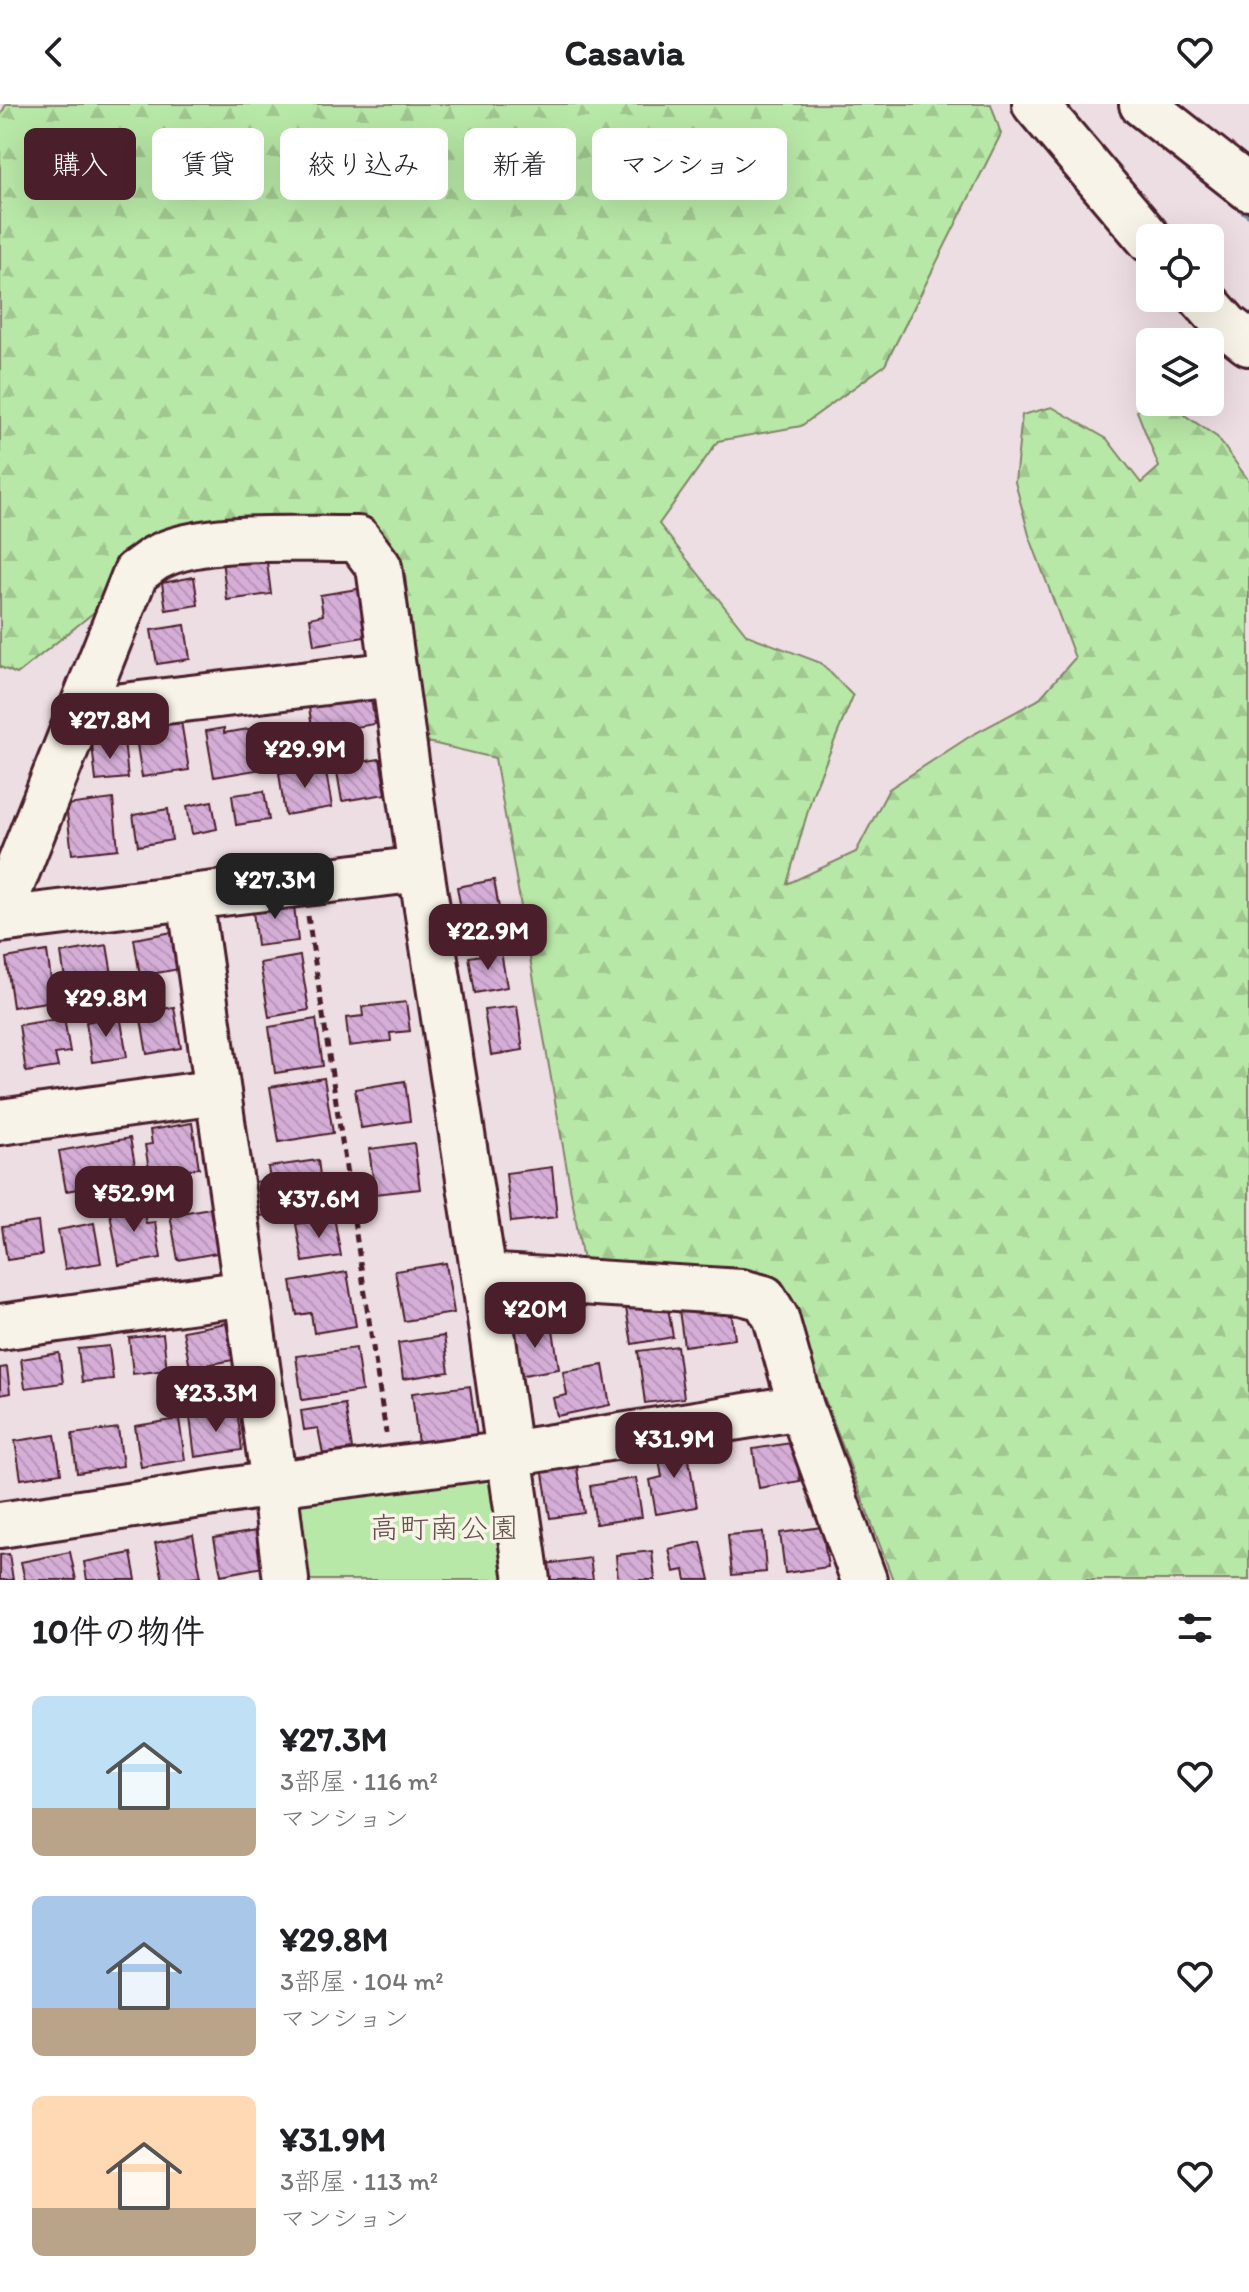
<!DOCTYPE html>
<html lang="ja">
<meta charset="utf-8">
<style>
body{margin:0;font-family:Itim,"Klee One",sans-serif;background:#f2f2f2;color:#202124;height:100vh;display:flex;flex-direction:column;font-size:30px;white-space:nowrap}
*{box-sizing:border-box;margin:0}
p{font-size:26px;color:#757577}
.icon{flex:none;width:44px;height:44px;fill:none;stroke:currentColor;stroke-width:2;stroke-linecap:round;stroke-linejoin:round}
.map{position:relative;height:1476px;overflow:hidden}
.sheet{display:flex;flex-direction:column;background:#fff;flex:1}
.sheet>*{flex:none}
.guide{position:absolute;left:24px;top:24px;width:800px;height:72px;display:flex;gap:16px}
.fabs{position:absolute;left:1136px;top:120px;display:grid;gap:16px}
.fabs a{display:grid;place-items:center;width:88px;height:88px;border-radius:12px;background:#fff;box-shadow:0 8px 32px #0002;font-size:40px}
.price{position:absolute;translate:-50% -68px;padding:0 18px;border-radius:16px;background:#4a1f2b;color:#fff;font-size:26px;line-height:52px;filter:drop-shadow(0 2px 4px #0008)}
.price::after{content:'';position:absolute;left:50%;top:48px;width:24px;height:18px;margin-left:-12px;background:inherit;clip-path:polygon(0 0,100% 0,50% 100%)}
.price.selected{background:#222;color:#fff}
ul{padding:0;list-style:none}
li{display:flex;align-items:center;gap:24px;height:200px;padding:0 32px}
li span{display:grid;place-items:center;flex:none;width:224px;height:160px;border-radius:12px;color:#555}
li>.icon{margin-inline-start:auto}
span .icon{width:96px;height:96px;fill:#fffc;stroke-width:1}
li b{font-size:34px}
h2{display:flex;justify-content:space-between;align-items:center;height:96px;padding:0 32px;font-size:34px}
.chip{padding:0 28px;border-radius:12px;background:#fff;box-shadow:0 8px 32px #0002;font-size:28px;line-height:72px}
.chip.selected{background:#4a1f2b;color:#fff}
header{display:flex;justify-content:space-between;align-items:center;height:104px;padding:0 32px;background:#fff;font-size:36px;font-weight:700}
.map>svg:first-child{display:block}
.forest{fill:url(#forest-firs);stroke:#818469;stroke-width:2}
.green{fill:#b8e8a7;stroke:#818469;stroke-width:2}
.lines{fill:none;stroke-linecap:round;stroke-linejoin:round}
.stream{stroke:#738aa1;stroke-width:9}
.building{fill:url(#building-back-hatch);stroke:#4a1f2b;stroke-width:2}
.minor-casing{stroke:#4a1f2b;stroke-width:50}
.path{stroke:#4a1f2b;stroke-width:5;stroke-dasharray:8 6;stroke-linecap:butt}
.minor{stroke:#f7f3e8;stroke-width:44}
.labels{text-anchor:middle;stroke-width:7;stroke-linejoin:round;paint-order:stroke}
.park-label{font-size:30px;fill:#66514a;stroke:#f7f3e8}
</style>
<header><svg class="icon" aria-label="back" viewBox="0 0 24 24"><path d="M15 5l-7 7 7 7"/></svg>Casavia<svg class="icon" aria-label="heart" viewBox="0 0 24 24"><path d="M12 20l-8-8c-3-5 5-10 8-4 3-6 11-1 8 4z"/></svg></header>
<div class="map">
<svg width="1249" height="1476" viewBox="0 0 1249 1476">
<defs>
<pattern id="forest-firs" width="22" height="20" patternUnits="userSpaceOnUse" patternTransform="scale(2)"><rect width="22" height="20" fill="#b8e8a7"/><path d="M5 1l3.5 6h-7zM16 11l3.5 6h-7z" fill="#a0c790"/></pattern>
<pattern id="building-back-hatch" width="6" height="6" patternUnits="userSpaceOnUse" patternTransform="scale(2)"><rect width="6" height="6" fill="#d5aed7"/><path d="M-1 5l2 2M0 0l6 6M5-1l2 2" fill="none" stroke="#b895b9"/></pattern>
</defs>
<rect width="100%" height="100%" fill="#eddee3"/>
<filter id="ink" filterUnits="userSpaceOnUse"><feTurbulence type="fractalNoise" baseFrequency=".0125" numOctaves="2"/><feDisplacementMap in="SourceGraphic" scale="16" xChannelSelector="R" yChannelSelector="G"/><feConvolveMatrix kernelMatrix="1 2 1 2 8 2 1 2 1" color-interpolation-filters="sRGB"/></filter>
<g filter="url(#ink)">
<path class="forest" d="M6,0h985l10,30 -116,231 -84,61 -83,15 -59,83 88,111 74,28 32,33 -40,97 -26,91 69,-32 33,-63 83,-54 66,-35 37,-42 -46,-123 -14,-53 7,-67 30,-8 55,32 34,44 18,-16 -22,-56 13,-14v5h15l52,35 32,44v1099h-356l-107,-284 -203,-35 -88,-503 -72,-17 -18,-166 -31,-40 -167,-2 -104,72 -86,69 -17,-7v-550z"/>
<path class="green" d="M488,1366l18,110h-198l-8,-84z"/>
<g class="lines">
<path class="stream" d="M1235,99l14,10"/>
</g>
<path class="building" d="M266,450l5,40 -44,6 -5,-40z
M194,473l4,28 -32,5 -4,-27z
M364,484l7,48 -57,9 -4,-27 13,-3 -3,-20z
M185,521l5,34 -33,5 -6,-34z
M371,594l4,26 -46,7 2,15 -16,3 -6,-42z
M181,617l8,49 -47,7 -6,-39 15,-2 -1,-11z
M224,624v5l31,-5 7,41 -48,8 -8,-46z
M124,636l4,38 -32,3 -4,-37z
M380,655l6,35 -44,7 -6,-35z
M325,662l7,41 -47,8 -6,-42z
M264,687l5,29 -33,5 -4,-30z
M113,695l5,50 -46,5 -6,-49z
M212,697l5,28 -25,5 -5,-28z
M168,705l4,31 -34,6 -5,-31z
M494,776l8,45 -37,6 -8,-44z
M293,792l5,45 -41,5 -5,-44z
M173,828l6,37 -39,7 -6,-37z
M107,841l8,47 -47,7 -7,-46z
M47,847l7,50 -41,6 -7,-49z
M501,848l6,35 -32,6 -6,-36z
M300,852l9,54 -40,7 -9,-54z
M406,898l4,29 -20,2 1,8 -42,5 -3,-28 17,-2 -1,-9z
M517,902l6,44 -32,5 -7,-45z
M174,903l7,41 -34,6 -7,-41z
M120,911l7,42 -35,5 -6,-40z
M64,914l6,34 -15,2 3,13 -32,5 -7,-47z
M316,915l7,47 -48,7 -6,-46z
M324,974l9,55 -54,9 -9,-55z
M405,977l5,40 -49,7 -6,-39z
M192,1019l7,45 -49,8 -5,-31 7,-1 -2,-14z
M130,1034l10,54 -20,3 -3,-13 -51,9 -7,-40z
M414,1039l6,46 -45,5 -6,-45z
M318,1056l6,47 -65,9 -5,-34 16,-2 -2,-13z
M552,1063l5,50 -46,5 -5,-49z
M142,1097l4,22 9,-1 6,36 -42,7 -10,-58z
M210,1104l7,45 -39,7 -8,-45z
M334,1113l7,39 -38,6 -7,-38z
M38,1118l4,33 -35,5 -5,-33z
M94,1119l7,40 -36,6 -7,-39z
M446,1159l8,50 -50,8 -9,-50z
M347,1168l9,54 -42,7 -3,-20 -14,2 -6,-33z
M729,1191l6,44 -51,7 -6,-43z
M667,1198l6,35 -41,7 -6,-36z
M226,1219l7,37 -43,8 -7,-37z
M552,1219l7,46 -41,7 -7,-46z
M163,1230l4,36 -34,4 -4,-36z
M444,1232l5,36 -46,7 -5,-36z
M109,1242l4,33 -31,3 -4,-33z
M677,1242l7,52 -39,5 -7,-52z
M356,1244l6,43 -60,9 -6,-44z
M59,1249l4,30 -38,5 -4,-29z
M603,1261l7,40 -53,11 -4,-18 14,-3 -4,-23z
M7,1263l3,26 -10,2v-27z
M470,1282l7,51 -59,7 -6,-51z
M345,1300l7,45 -29,5 -5,-26 -14,2 -3,-19z
M237,1306l5,40 -47,7 -5,-40z
M179,1315l6,41 -44,7 -6,-41z
M118,1324l5,38 -46,7 -5,-39z
M55,1331l6,38 -40,6 -6,-38z
M803,1337l-6,18 3,22 -41,7 -6,-39z
M686,1338l11,65 -41,7 -6,-34 12,-3 -5,-30z
M576,1358l8,51 -34,5 -8,-51z
M636,1374l6,39 -46,7 -6,-38z
M822,1423l6,40 -43,6 -5,-40z
M256,1427l7,36 -42,8 -7,-37z
M763,1428l3,40 -34,3 -4,-40z
M193,1431l8,42 -38,3 -8,-37z
M701,1438l9,38h-24l-2,-10 -10,2 -5,-23z
M652,1447l3,29h-37l-2,-25z
M70,1448l6,28h-51l-4,-18z
M131,1449l5,27h-49l-3,-18z
M9,1450l4,26h-13v-25z
M590,1454l3,22h-46l-2,-16z"/>
<g class="lines">
<g class="minor-casing">
<path id="minor" d="M1035,0l115,136
M1142,0l107,84
M1202,194l25,28 22,17
M81,607l313,-37
M190,793l84,587 12,96
M0,810l136,-342c7,-4 13,-10 20,-14 47,-26 148,-18 202,-19l21,28 42,302 63,407 43,304
M0,816l421,-51
M0,1018l218,-30
M484,1172l257,16 23,6 12,20 25,89 63,173
M0,1223l247,-34
M0,1421l274,-41 235,-30 292,-47"/>
</g>
<path class="path" d="M308,812l78,517"/>
<use href="#minor" class="minor"/>
</g>
</g>
<g class="labels">
<g class="park-label">
<text x="444" y="1434">高町南公園</text>
</g>
</g>
</svg>
<div class="fabs">
<a><svg class="icon" aria-label="locate" viewBox="0 0 24 24"><circle cx="12" cy="12" r="6"/><path d="M12 2v4M12 18v4M2 12h4M18 12h4"/></svg></a>
<a><svg class="icon" aria-label="layers" viewBox="0 0 24 24"><path d="M12 4l9 5-9 5-9-5zM3 14l9 5 9-5"/></svg></a>
</div>
<b class="price" style="left:110px;top:657px">¥27.8M</b>
<b class="price" style="left:305px;top:686px">¥29.9M</b>
<b class="price selected" style="left:275px;top:817px">¥27.3M</b>
<b class="price" style="left:488px;top:868px">¥22.9M</b>
<b class="price" style="left:106px;top:935px">¥29.8M</b>
<b class="price" style="left:134px;top:1130px">¥52.9M</b>
<b class="price" style="left:319px;top:1136px">¥37.6M</b>
<b class="price" style="left:535px;top:1246px">¥20M</b>
<b class="price" style="left:216px;top:1330px">¥23.3M</b>
<b class="price" style="left:674px;top:1376px">¥31.9M</b>
<div class="guide">
<a class="chip selected">購入</a>
<a class="chip">賃貸</a>
<a class="chip">絞り込み</a>
<a class="chip">新着</a>
<a class="chip">マンション</a>
</div>
</div>
<section class="sheet">
<h2>10件の物件<svg class="icon" aria-label="filters" viewBox="0 0 24 24"><path d="M4 7h16M4 17h16"/><circle cx="9" cy="7" r="2"/><circle cx="15" cy="17" r="2"/></svg></h2>
<ul>
<li><span style="background:linear-gradient(#bfe0f5 70%,#b9a48a 0)"><svg class="icon" aria-label="home" viewBox="0 0 24 24"><path d="M3 11l9-7 9 7M6 9v11h12V9"/></svg></span><div><b>¥27.3M</b><p>3部屋 · 116 m²</p><p>マンション</p></div><svg class="icon" aria-label="heart" viewBox="0 0 24 24"><path d="M12 20l-8-8c-3-5 5-10 8-4 3-6 11-1 8 4z"/></svg></li>
<li><span style="background:linear-gradient(#a9c7e8 70%,#b9a48a 0)"><svg class="icon" aria-label="home" viewBox="0 0 24 24"><path d="M3 11l9-7 9 7M6 9v11h12V9"/></svg></span><div><b>¥29.8M</b><p>3部屋 · 104 m²</p><p>マンション</p></div><svg class="icon" aria-label="heart" viewBox="0 0 24 24"><path d="M12 20l-8-8c-3-5 5-10 8-4 3-6 11-1 8 4z"/></svg></li>
<li><span style="background:linear-gradient(#ffd9b3 70%,#b9a48a 0)"><svg class="icon" aria-label="home" viewBox="0 0 24 24"><path d="M3 11l9-7 9 7M6 9v11h12V9"/></svg></span><div><b>¥31.9M</b><p>3部屋 · 113 m²</p><p>マンション</p></div><svg class="icon" aria-label="heart" viewBox="0 0 24 24"><path d="M12 20l-8-8c-3-5 5-10 8-4 3-6 11-1 8 4z"/></svg></li>
</ul>
</section>
